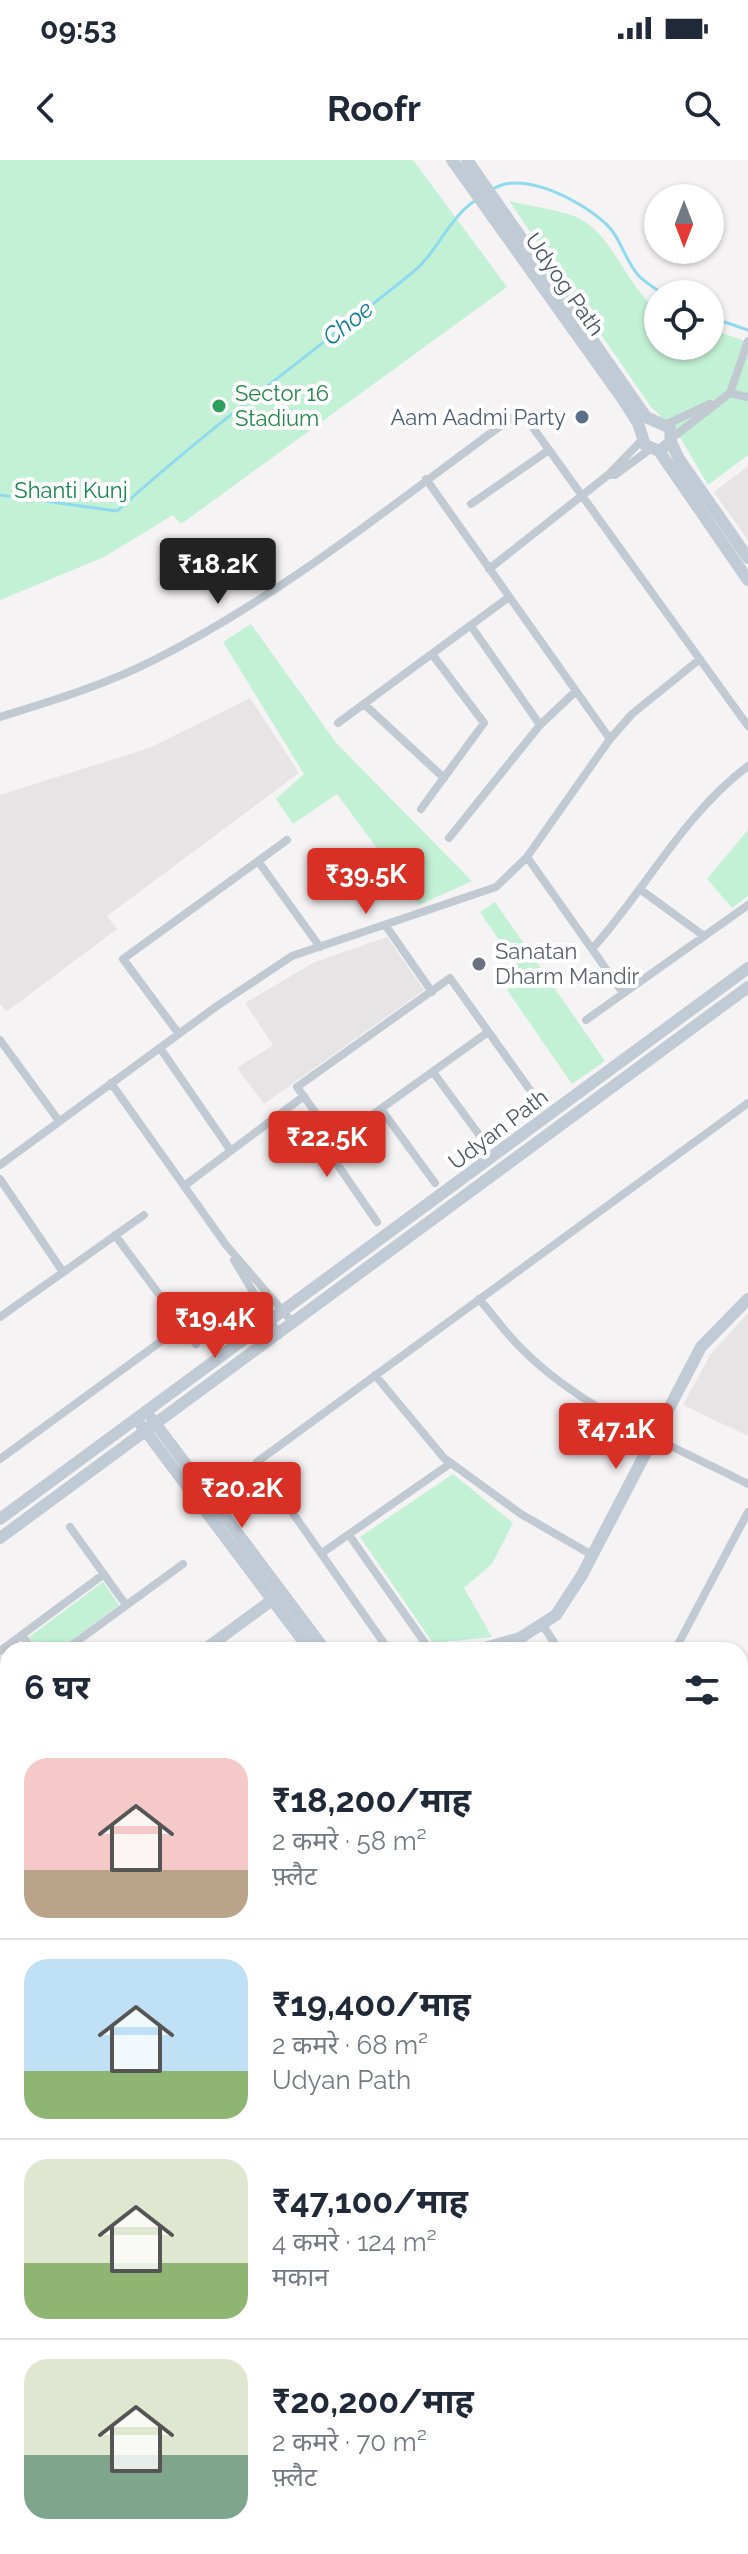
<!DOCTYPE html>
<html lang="hi">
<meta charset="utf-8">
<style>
body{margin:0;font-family:Raleway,"Noto Sans Devanagari",sans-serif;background:#f6f6f7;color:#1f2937;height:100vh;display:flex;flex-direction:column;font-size:30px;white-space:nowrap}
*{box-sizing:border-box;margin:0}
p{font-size:26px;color:#747a83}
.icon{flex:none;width:44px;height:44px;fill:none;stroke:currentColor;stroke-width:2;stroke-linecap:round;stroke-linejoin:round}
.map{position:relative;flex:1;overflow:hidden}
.sheet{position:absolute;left:0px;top:1482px;width:748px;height:912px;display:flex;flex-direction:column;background:#fff;border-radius:24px 24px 0 0;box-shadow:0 2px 6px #0004}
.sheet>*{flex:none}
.needle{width:52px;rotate:180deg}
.buttons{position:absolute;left:644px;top:24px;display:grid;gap:16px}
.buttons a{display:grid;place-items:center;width:80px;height:80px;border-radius:50%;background:#fff;box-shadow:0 2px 6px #0004;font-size:40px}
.price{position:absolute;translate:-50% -68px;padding:0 18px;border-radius:8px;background:#d93025;color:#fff;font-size:26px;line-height:52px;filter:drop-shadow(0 2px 4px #0008)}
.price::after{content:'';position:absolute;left:50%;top:48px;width:24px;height:18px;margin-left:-12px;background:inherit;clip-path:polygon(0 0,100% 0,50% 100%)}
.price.active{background:#222;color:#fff}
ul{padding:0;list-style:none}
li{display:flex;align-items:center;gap:24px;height:200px;padding:0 24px}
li+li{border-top:2px solid #e0e1e3}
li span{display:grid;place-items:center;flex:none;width:224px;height:160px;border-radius:24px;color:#555}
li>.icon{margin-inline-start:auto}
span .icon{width:96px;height:96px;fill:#fffc;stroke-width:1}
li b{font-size:34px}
h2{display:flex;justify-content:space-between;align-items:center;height:96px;padding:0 24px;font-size:34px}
.status{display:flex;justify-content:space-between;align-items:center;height:56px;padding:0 40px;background:#fff;direction:ltr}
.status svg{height:22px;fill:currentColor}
header{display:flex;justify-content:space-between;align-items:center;height:104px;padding:0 24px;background:#fff;font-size:36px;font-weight:700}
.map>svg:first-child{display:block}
.education{fill:#e6e4e5}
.green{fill:#c3f1d5}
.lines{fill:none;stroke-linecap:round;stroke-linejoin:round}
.stream{stroke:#90daee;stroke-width:3}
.street{stroke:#c1cad2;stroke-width:8}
.secondary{stroke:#c1cbd6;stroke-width:12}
.leisure-dot{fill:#2e9e5b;stroke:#fff;stroke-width:3}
.service-dot{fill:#5c6f8a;stroke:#fff;stroke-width:3}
.worship-dot{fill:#6b7280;stroke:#fff;stroke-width:3}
.labels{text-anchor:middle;stroke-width:8;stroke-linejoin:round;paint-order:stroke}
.street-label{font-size:22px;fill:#4a5661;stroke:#fff}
.leisure-label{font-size:22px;fill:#27864d;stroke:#fff;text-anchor:start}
.service-label{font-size:22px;fill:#4e5e75;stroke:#fff;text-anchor:end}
.park-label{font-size:22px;fill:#17864f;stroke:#fff}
.worship-label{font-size:22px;fill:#5b616d;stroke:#fff;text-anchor:start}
.water-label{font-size:24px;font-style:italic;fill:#0c7c9b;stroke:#fff}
</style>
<div class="status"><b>09:53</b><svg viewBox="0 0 49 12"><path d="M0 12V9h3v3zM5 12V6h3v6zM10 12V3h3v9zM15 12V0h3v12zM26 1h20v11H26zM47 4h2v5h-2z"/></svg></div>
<header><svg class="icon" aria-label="back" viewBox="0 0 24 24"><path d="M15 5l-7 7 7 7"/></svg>Roofr<svg class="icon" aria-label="search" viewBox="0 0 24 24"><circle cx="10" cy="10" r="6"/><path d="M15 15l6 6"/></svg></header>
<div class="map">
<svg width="748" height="2394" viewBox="0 0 748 2394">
<rect width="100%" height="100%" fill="#f5f3f3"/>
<path class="education" d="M748,306v74l-34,-48z
M250,538l49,75 -192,143 10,13 -111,83 -6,-8v-209l149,-47z
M387,777l37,53 -160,114 -27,-36 36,-23 -28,-42 70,-41z
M748,1153v123l-65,-31 27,-50z
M748,2219v175h-237l11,-8h218v-161z"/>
<path class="green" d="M0,0h413l94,127 -326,237 -8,-9 -69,42 -104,43z
M509,41c22,6 54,8 73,19 31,17 46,68 76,91v35h52v-17l38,13v113l-40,30 -31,-53 -26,-25z
M251,464l86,120 135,137 -53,24 -82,-111 -44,30 -17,-25 28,-25 -81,-132z
M748,670v66l-16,12 -25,-29z
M495,742l110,159 -33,23 -65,-94 18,-12 -45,-66z
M453,1314l60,49 -21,41 -28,24 28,49 -59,6 -73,-106z
M103,1422l16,23 -61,45h-19l-10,-13z
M748,1510v103l-8,5v-102z
M0,1526l8,11v73l-7,4z"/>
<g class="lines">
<path class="stream" d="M493,29c31,-19 88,12 112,34 15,13 20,37 33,52 6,7 17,13 25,19
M710,157l38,13
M0,335l117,16c94,-85 196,-159 295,-238 26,-21 36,-55 64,-73"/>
<path class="street" d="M730,233l18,4
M667,264l43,-20
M672,278l58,-45 18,-52
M608,315h7l34,-25
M426,319l184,260
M471,344l78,-54
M489,409l119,-94 34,-35
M471,466l69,99
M364,544l80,74
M0,557c52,-16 105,-32 154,-57 130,-65 249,-164 367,-249l227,315
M338,563l171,-126
M421,649l63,-86 -52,-69
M449,678l91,-113 36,-34
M527,697l96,136
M258,701l62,86
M641,730l63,46
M386,766l46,66
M592,789c54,-60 91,-134 156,-183
M586,860l162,-115
M179,874l-56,-75 164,-119
M0,880l59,81
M160,888l71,103
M433,912l53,72
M111,923l115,162 68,79
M381,949l54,74
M336,981l-39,-54 153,-109 90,126
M0,1005l217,-159 75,-50 204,-69 31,-30 83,-118 22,-25 68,-55
M0,1019l63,93
M184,1026l120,-90
M377,1062l-51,-74 162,-116
M115,1075l81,109
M234,1100l45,75
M479,1139c15,17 28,36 44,51 62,62 149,95 225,134
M0,1157l144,-102
M375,1215l69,83 77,56 71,41
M0,1299l182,-133
M70,1367l56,78
M349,1375l81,115
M322,1393l129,-90
M542,1464l17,26
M22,1475l11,15
M388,1489l-131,-187 491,-359
M65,1490l118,-86
M675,1490l73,-138
M0,1491l104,-77
M0,1510l8,11
M0,1708l8,-6
M740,1751l8,12
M740,1815l8,12
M740,2077l8,11
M740,2117l8,-5
M0,2260l8,-6
M107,2386l5,8
M193,2386l6,8
M286,2386l6,8
M237,2394l12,-8
M352,2394l11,-8"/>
<path class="secondary" d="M452,0l170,238 16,25 7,22 14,6 12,-9
M467,0l179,257 24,11 1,14 8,17 69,99
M659,291l89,129
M152,1259l173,231
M141,1265l169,225
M0,1359l748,-551
M0,1378l748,-551
M204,1490l75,-55
M478,1490l42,-12 36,-23 26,-40 119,-228 47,-48
M0,1638l8,-6
M740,1909l8,11
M740,1930l8,11
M0,2115l8,11
M740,2188l8,-6
M740,2205l8,-6
M456,2394l11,-8
M478,2394l11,-8"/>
</g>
<circle class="leisure-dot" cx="219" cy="246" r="8"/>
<circle class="service-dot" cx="582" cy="257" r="8"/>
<circle class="worship-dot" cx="479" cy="804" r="8"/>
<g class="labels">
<g class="street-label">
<text transform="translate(565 124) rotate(55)" y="8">Udyog Path</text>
<text transform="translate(498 969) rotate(-37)" y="8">Udyan Path</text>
</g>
<g class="leisure-label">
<text x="235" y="241">Sector 16<tspan x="235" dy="25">Stadium</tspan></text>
</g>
<g class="service-label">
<text x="566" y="265">Aam Aadmi Party</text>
</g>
<g class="park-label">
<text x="71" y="338">Shanti Kunj</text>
</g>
<g class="worship-label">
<text x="495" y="799">Sanatan<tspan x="495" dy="25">Dharm Mandir</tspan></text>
</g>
<g class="water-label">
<text transform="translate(348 163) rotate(-38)" y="8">Choe</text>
</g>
</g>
</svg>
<div class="buttons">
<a><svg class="needle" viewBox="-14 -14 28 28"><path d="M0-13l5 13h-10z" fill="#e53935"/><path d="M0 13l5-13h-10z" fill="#747a83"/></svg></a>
<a><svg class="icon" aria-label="locate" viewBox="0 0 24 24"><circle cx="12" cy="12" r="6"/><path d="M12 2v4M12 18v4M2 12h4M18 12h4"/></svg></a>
</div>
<b class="price active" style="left:218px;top:446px">₹18.2K</b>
<b class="price" style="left:366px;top:756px">₹39.5K</b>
<b class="price" style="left:327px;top:1019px">₹22.5K</b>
<b class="price" style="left:215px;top:1200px">₹19.4K</b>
<b class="price" style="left:616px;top:1311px">₹47.1K</b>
<b class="price" style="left:242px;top:1370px">₹20.2K</b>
<section class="sheet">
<h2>6 घर<svg class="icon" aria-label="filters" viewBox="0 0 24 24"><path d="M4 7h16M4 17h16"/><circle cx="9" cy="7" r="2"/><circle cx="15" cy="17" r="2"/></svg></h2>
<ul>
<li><span style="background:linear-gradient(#f6c9c9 70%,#b9a48a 0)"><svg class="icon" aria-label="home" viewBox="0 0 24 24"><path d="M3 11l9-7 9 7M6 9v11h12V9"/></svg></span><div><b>₹18,200/माह</b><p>2 कमरे · 58 m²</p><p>फ़्लैट</p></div></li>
<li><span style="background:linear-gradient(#bfe0f5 70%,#8fb573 0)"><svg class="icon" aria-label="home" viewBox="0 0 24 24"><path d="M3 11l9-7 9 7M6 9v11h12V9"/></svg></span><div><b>₹19,400/माह</b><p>2 कमरे · 68 m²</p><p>Udyan Path</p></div></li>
<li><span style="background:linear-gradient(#dfe7d0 65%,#8fb573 0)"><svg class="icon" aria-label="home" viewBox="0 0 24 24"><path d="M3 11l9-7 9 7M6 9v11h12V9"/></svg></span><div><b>₹47,100/माह</b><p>4 कमरे · 124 m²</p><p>मकान</p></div></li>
<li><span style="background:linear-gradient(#dfe7d0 60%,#7fa58c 0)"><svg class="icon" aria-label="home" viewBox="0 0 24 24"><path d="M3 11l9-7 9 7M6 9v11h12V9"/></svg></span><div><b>₹20,200/माह</b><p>2 कमरे · 70 m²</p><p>फ़्लैट</p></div></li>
</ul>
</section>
</div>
